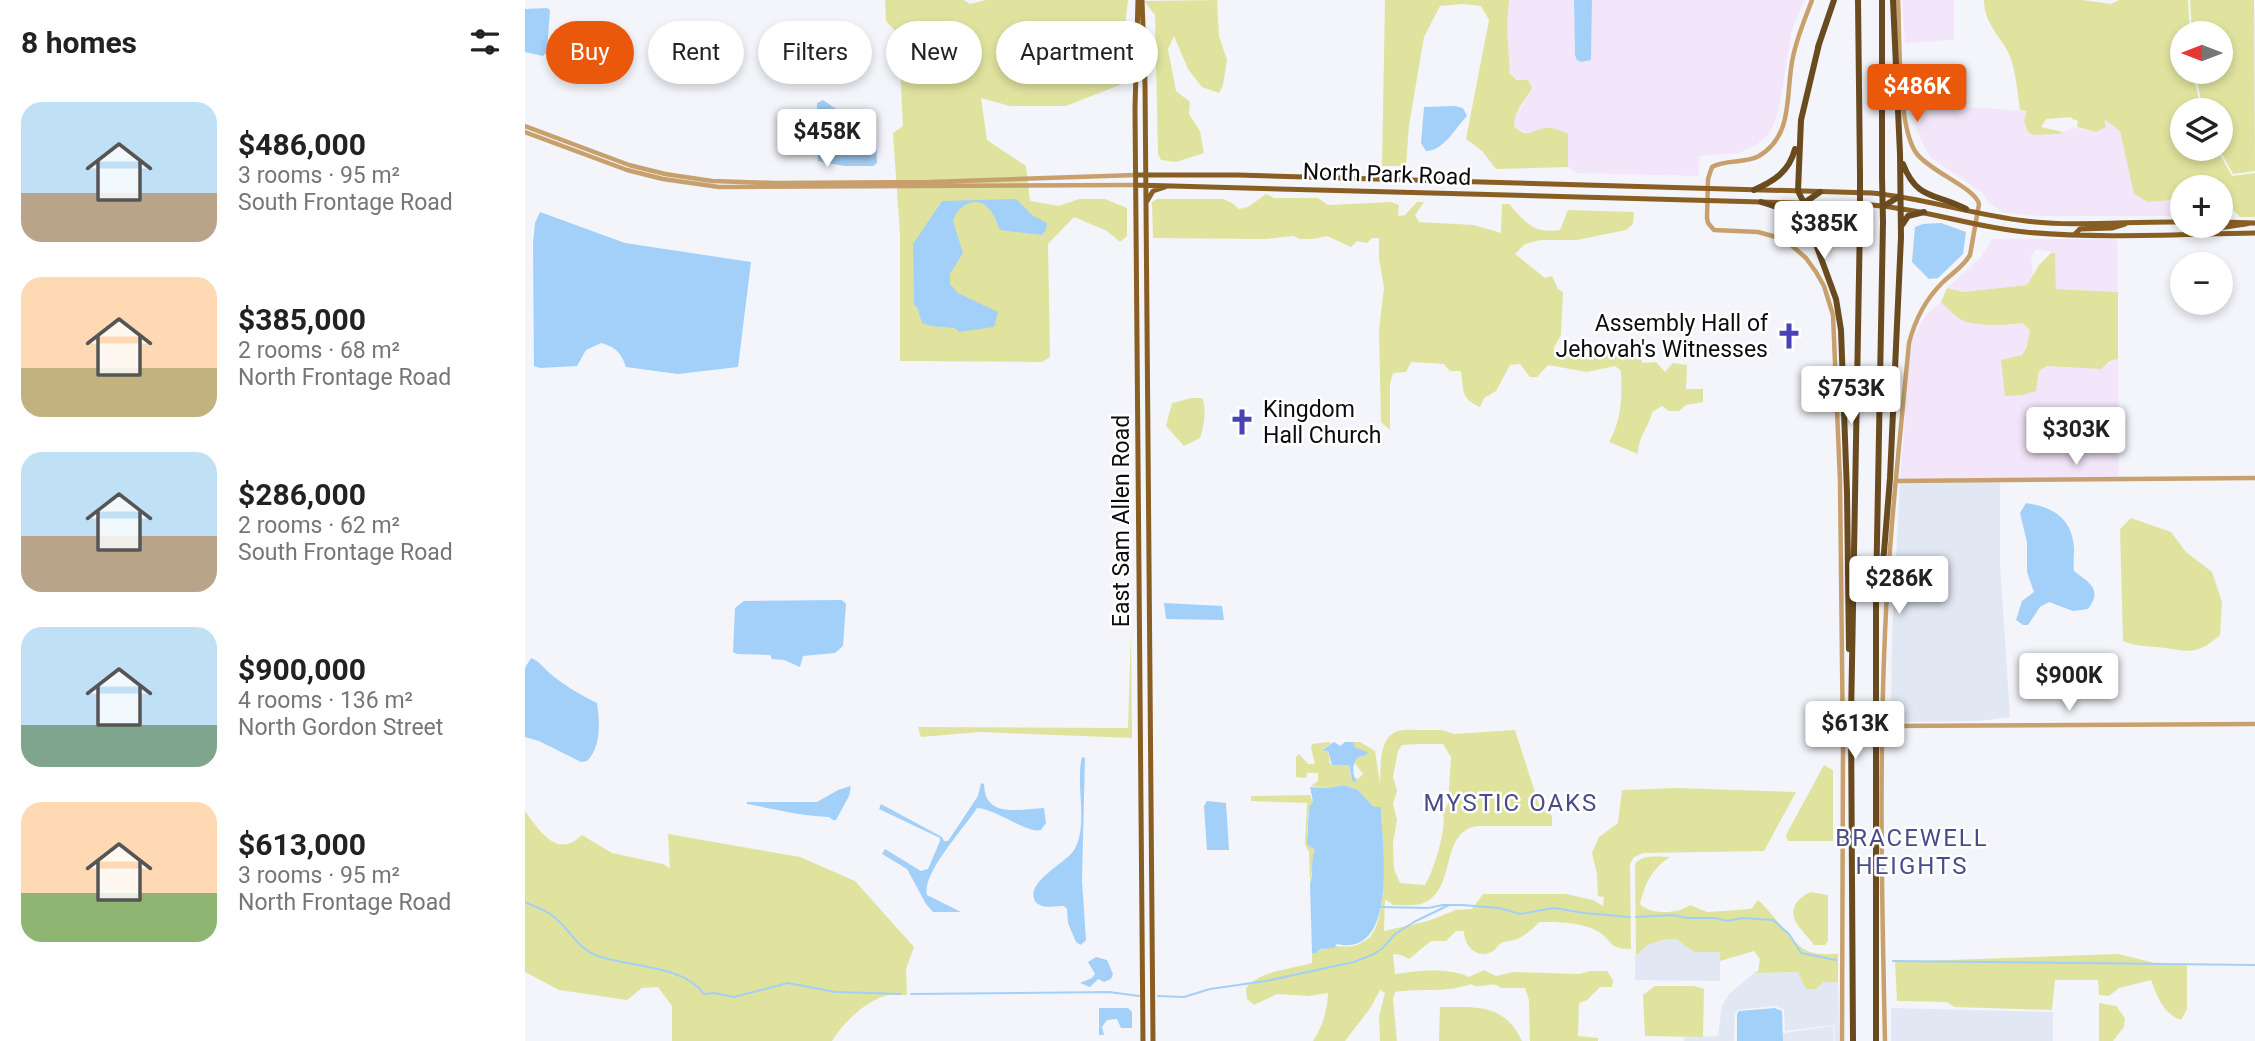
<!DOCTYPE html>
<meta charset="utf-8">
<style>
body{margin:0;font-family:Roboto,sans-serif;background:#f2f2f2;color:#222;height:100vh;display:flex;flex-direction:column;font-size:26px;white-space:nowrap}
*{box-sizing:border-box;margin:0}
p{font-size:23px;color:#767676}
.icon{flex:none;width:38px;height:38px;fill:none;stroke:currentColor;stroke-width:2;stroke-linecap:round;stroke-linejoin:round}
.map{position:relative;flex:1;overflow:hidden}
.sheet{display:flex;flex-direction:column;background:#fff;width:525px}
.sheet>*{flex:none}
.guide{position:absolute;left:21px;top:21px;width:665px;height:63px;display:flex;gap:14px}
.needle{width:46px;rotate:270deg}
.fabs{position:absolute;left:1645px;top:21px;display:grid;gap:14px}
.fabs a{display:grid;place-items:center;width:63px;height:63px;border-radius:50%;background:#fff;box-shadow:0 4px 10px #0003;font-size:35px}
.price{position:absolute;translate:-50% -60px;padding:0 16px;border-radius:7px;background:#fff;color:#222;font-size:23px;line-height:46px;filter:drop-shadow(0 2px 4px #0008)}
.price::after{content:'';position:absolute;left:50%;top:42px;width:21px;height:16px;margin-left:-10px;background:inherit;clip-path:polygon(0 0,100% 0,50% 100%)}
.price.selected{background:#ea580c;color:#fff}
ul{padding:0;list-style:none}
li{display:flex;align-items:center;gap:21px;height:175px;padding:0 21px}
li span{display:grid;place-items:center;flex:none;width:196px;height:140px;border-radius:21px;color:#555}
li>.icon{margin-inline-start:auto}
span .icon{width:84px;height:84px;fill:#fffc;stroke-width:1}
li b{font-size:30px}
h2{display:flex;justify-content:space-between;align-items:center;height:84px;padding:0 21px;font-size:30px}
.tag{padding:0 24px;border-radius:32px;background:#fff;box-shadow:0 4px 10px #0003;font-size:24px;line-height:63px}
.tag.selected{background:#ea580c;color:#fff}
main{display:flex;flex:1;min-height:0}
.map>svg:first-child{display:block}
.commercial{fill:#f3e6fa}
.built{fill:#e2e8f3}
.green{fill:#e0e39e;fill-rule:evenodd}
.water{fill:#a3d0f8}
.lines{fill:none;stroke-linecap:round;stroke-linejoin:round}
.stream{stroke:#a3d0f8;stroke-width:2}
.tertiary{stroke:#c8a06d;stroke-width:4.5}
.primary{stroke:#895e22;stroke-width:5}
.motorway{stroke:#6a4b1f;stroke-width:6}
.motorway-bridge{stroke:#6a4b1f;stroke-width:6}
.labels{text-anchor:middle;stroke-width:5;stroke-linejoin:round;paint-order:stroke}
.street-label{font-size:23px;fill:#0c0c0e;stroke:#fff}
.poi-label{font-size:23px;fill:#0c0c0e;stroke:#fff;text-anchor:end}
.neighbourhood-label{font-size:24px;letter-spacing:2px;fill:#4a4c8a;stroke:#fff}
</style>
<main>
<section class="sheet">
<h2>8 homes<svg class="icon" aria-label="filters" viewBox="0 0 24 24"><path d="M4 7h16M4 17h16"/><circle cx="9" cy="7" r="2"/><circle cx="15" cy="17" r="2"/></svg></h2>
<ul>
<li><span style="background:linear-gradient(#bfe0f5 65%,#b9a48a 0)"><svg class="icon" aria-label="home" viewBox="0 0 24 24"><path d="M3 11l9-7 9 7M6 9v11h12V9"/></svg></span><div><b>$486,000</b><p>3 rooms · 95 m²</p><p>South Frontage Road</p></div></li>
<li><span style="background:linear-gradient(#ffd9b3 65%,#c2b280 0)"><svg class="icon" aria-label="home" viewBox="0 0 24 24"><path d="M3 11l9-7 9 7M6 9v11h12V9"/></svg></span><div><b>$385,000</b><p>2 rooms · 68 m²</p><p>North Frontage Road</p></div></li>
<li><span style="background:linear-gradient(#bfe0f5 60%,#b9a48a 0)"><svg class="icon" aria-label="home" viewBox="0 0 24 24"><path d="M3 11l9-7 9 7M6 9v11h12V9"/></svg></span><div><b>$286,000</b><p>2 rooms · 62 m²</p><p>South Frontage Road</p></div></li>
<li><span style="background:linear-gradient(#bfe0f5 70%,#7fa58c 0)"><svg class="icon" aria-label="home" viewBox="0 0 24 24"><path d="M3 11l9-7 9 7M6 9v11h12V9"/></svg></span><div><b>$900,000</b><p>4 rooms · 136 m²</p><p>North Gordon Street</p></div></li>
<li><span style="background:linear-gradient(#ffd9b3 65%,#8fb573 0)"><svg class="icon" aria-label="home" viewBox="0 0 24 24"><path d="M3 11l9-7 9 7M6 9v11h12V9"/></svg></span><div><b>$613,000</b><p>3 rooms · 95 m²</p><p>North Frontage Road</p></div></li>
</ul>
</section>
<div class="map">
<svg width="1730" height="1041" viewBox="0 0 1730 1041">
<rect width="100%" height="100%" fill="#f3f5fb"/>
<path class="commercial" d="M984,0h65l1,55 16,5 1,-60h212l-13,33 -12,77 -9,23 -15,13 -16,7 -39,3 -2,20 -122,-3 -8,-6 -1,-33 -21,-6 -14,6 -6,-1 -12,-7v-9l11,-15 7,-14 -22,-14 -3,-48z
M1377,0h52v40l-49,3z
M1386,103l116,8 1,21 5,3 26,-1 14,-7 18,4 12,-13 17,13 6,24 22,47 34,-3v17h-141l-37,-3 -15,-10 -6,-10 -53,-36 -13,-25z
M1467,239h125l1,53 -62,-3 -1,-36 -18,-4 -6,7 2,19 -6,10 -64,7 -16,-4 35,-32z
M1416,302l14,14 54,10 13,-3 8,7 1,7 -9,18 -9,3 25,24 1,-11 8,-5 25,1 33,-2 13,-6 1,118 -219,2 11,-136 13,-26z"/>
<path class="built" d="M1475,482v81l10,154 -31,4 -88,1 1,-87 8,-152z
M1141,939h10l18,13h26v29l-85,-1v-25l2,1 11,-11z
M1274,972l25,10h14l1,59h-4l-1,-16 -49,6 -1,-21 -9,-4 -37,4 -3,4 -1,27h-50v-4l34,-1 4,-30 7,-12 25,-21z
M1366,1008l162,4v29h-162z
M1308,1026l1,15h-51v-8z"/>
<path class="green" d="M360,0h79l6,4 16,-4h142l-3,26v57l-59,23h-56l-29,-8 6,42 39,26 4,35 29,5 20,-7h26l22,9v28l-7,6 -13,-11 -33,-14 -26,27 2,113 -8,5 -142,-1v-126l-7,-102 10,-7 -5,-92 -12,-13z
M692,0l2,36 8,24 -4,25 -4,8 -17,-6 -14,-18 -14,-33 -6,13 8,42 14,11 -1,12 11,17 4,22 -28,9 -15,-2 -3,-6 -3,-139 -11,-14z
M860,0h124l-2,26 3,48 7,6h11l4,8c-6,12 -19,24 -18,38 14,13 16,5 31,2 7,-1 16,3 23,6v33l-72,2 -14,-18 -16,-12 23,-119 -8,-14 -18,-2 -23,2 -16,31 -15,88 -3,41h-24z
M1459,0h98l29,4 8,-4h69l2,33h-8v39h11l8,38h-19v39h35l15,27 23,-3v44h-15l-14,-14 -5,-2v-14h-39v12l-34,3 -14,-8 -14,-63 -16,-12 2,8 -10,5 -19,-5 1,-6 -6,-2 -1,-2 -25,2 -5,8 22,5 -4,2 -26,1 -5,-3 -4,-11 3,-10 -7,-1c-3,-19 -4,-43 -13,-60 -10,-17 -23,-29 -23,-50z
M1665,0h64l1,171 -22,3 -14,-25h2v-39h-18l-8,-38h26v-39h-29z
M741,194l8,4h44l10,7 63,-3 8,3 -1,11 7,-1 12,-13h7l-9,13 4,7 55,3 27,8 1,-29h7c17,19 24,30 51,26l8,-20 66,2 -1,12 -7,6 -49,10h-36l-16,4 -10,10 30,24 7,-2 6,13 5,3 -2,43 -8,14c27,8 60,10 82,-9l7,4v19l14,-1 9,10 8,-9 14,2 -1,24h17v13l-17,3 -7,6h-10l-7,-5 -10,6c-3,15 -15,27 -14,42l-29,-12c13,-23 13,-45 12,-71l-6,-5 -28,6 -39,-7 -11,12h-7l-10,-13 -10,1 -14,26 -12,7 -4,9c-20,-9 -16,-16 -19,-36h-11l-6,-7 -33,-2 -5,10 -13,1 -3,11v46l-9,-8 -2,-92 5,-42 -5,-30v-20h-7l-5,5 -10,-2 -6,6 -24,-11 -14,3h-13l-7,-3 -27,3 -113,-1 -1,-36 5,-3h66l9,4 7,6 9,-2z
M1526,253h4l1,36 62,3v67l-8,2 -9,8 -54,-3 -8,5 -3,20 -13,4 -18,1 -4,-36 21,-5 5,-9 3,-16 -8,-7c-14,3 -45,3 -58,-2 -9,-4 -16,-12 -23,-19l6,-14 16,4 64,-7 12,-20z
M667,398h10c5,11 2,29 -2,40l-16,8 -18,-20 6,-23z
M1606,518l40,14 15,20 26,20 10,30 -2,33c-26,23 -32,15 -63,12 -13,-1 -22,-1 -34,-6l-3,-112z
M606,631l1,107 -152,-6 -59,5 -3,-10 210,1z
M897,730h20l12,4 61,-4 24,75 8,2 5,9v10h-76c-38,8 -18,66 -55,78 -9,2 -19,1 -28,1l-8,-6 -1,32 44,-10 28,-11 16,-1 11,-15h83l27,6 10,6 1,-9 -6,-1 -1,-22 -5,-21 7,-16 19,-14 4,-33 56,-2 118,4 -32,59 -121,2 -9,4 -4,7 1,85c-24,-1 -16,-6 -32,-17 -16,-10 -42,-10 -60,-10 -6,7 -13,13 -22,17 -5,2 -11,2 -16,4 -3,2 -5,6 -8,8 -15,9 -29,-4 -29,-20h-8l-10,10h-15l-22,18 -8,-4 -8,-1 2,20c23,-3 52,-7 74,3l15,-7 12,6 17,-4 67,2 9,-3h18l6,9 -1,7h-12l-13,13 -8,3 -1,33 20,2v3h-68l-1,-41 -4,-12h-24c-9,-9 -20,3 -30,-4 -24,9 -51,4 -76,8l-2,7 4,42h-17l-1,-24 6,-24 -5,-3 -9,17 -26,34h-32c10,-15 14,-30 15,-48l-20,3 -31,-2 -23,11 -7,-6 -1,-11c13,-17 45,-19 66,-25v-10l3,1c18,-15 31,-2 46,-11 3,-2 6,-3 9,-6 20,-24 12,-99 11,-130h-7l-16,-17 -14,-5 -17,3 -16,-2 7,-5v-8h-11l-1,5 -10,-1v-20l3,-3 9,10h7l-4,-16 1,-4 17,-2 2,2 -9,5 6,2 2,13 19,1 2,13 6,3 -4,-5 5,3 5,-5 -9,-12 3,-4 9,-3 -2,-3 -8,-4 -3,-6h7l15,9 5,33c1,-15 -2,-47 18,-53 6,-2 16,-1 24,-1zM895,744h23l8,13 -3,47 -5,8c4,17 -9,58 -18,73l-25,-2 -6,-14 -1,-26 4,-23 -4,-16 4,-13 -4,-14 5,-26 4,-6z
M1299,765l9,5v71h-45l-2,-6z
M785,795l3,7 -4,5 -2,28 5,13 3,2 -5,34 -1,-32 -4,-8 2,-41 -56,-2v-5z
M0,811c14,19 32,49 57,24l30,18 51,11 7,4 -2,-34 132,23 55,24 59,66 -8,22 1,26c-6,0 -12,-1 -18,0 -22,4 -46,28 -57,46h-160v-35l-14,-19 -16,1 -15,12 -68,-10 -34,-18z
M1145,857c-18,12 -25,26 -30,47 10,11 39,10 50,1l17,7 44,-3 7,-9c16,13 34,46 52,52 9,3 19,2 28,2v28h-14l-8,7h-10l-8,-17 -44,1 4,-2 2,-12 -6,-8 -34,10v-9h-26l-18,-13h-10l-18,6 -12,11 -1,-92c7,-10 24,-7 35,-7z
M1286,892l17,3v46l-3,4h-11c-9,-13 -29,-27 -17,-43 5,-5 8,-8 14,-10z
M1593,954l41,10h28v45l-6,11c-18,-6 -24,-24 -30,-40l-32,8 -10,8 -10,-1 -1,-15h-43l-3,30 -97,-3 -9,-5 -49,-1 -2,-39z
M1130,986h39l10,3 -1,48 -58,-1 -2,-41z
M1574,1003l17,3 9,12 -1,9 -11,14h-14z
M915,1007c37,0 64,-4 82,34h-83z"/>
<path class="water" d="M1049,0h18l-1,60 -10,2 -4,-2 -2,-5z
M22,8l3,2 -3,42 -4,4 -18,-4v-43z
M298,100l53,36 1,27 -4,3h-29l-26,-5 -1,-58z
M930,106l8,2 4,8c-12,12 -23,35 -41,35l-5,-8 3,-36z
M491,199l16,16 15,8 -1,7 -4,5 -42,-5c-3,-7 -6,-16 -11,-21 -12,-15 -32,-3 -36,12l10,32 -13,21v10l8,9 40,19 -4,15 -35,5 -4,-4 -24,-2 -9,-3 -5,-16 -3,-2 -1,-61 29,-43z
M15,212l85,31 126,19 -13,105 -60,7 -52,-7c-5,-15 -11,-20 -25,-24l-15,7 -9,16 -37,2 -6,-2 -1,-123 2,-20z
M1416,223l25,9 -3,22 -25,24 -9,1 -17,-17 3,-35 8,-3z
M1501,503c27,4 46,15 48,45 0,8 -1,15 0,23 13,11 30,17 14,38l-15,2 -24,-9 -9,5 -12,18h-5l-7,-5 6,-19 12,-9 -7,-20v-30l-7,-29z
M317,600l4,4 -3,42 -8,7 -32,3 -3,11 -16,-7 -12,-1 -2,-4 -33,-1 -4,-2 2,-44 9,-7z
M639,603l58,3 2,14 -58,-1z
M6,658c9,3 14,12 22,18 14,11 28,19 44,27 3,20 4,44 -10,58l-6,1 -42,-21 -14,-4v-69z
M809,742l6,4 5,-4h8l3,6 12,4 -2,3 -9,3c-6,9 -4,17 0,25l-5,-3 -3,-15h-17l-4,-14 -6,-1z
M557,757l3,1 -3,123 4,59 -5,5 -5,-3 -8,-19 -1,-14 -3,-3c-8,0 -26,4 -30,-7 -6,-19 31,-35 40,-49 15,-24 1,-66 8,-93z
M456,783l3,1c1,35 35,25 60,24l2,15 -5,7c-14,4 -44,-21 -64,-22 -11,18 -56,66 -50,87l34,17h-28l-7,-8 -19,-35 -25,-15 3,-5 36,22 7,-2 12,-28v-3l-61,-29 2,-5 61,33 2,4h4l30,-45z
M819,785l14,5 16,17h7c1,36 18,151 -44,137l-3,4 -13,1 -6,5 -3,-1 -2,-69c4,-10 0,-23 5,-34l-8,-6 2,-37 4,-5 -3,-15 17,1z
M326,786l-2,10 -13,24h-3l-4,-3c-27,-1 -55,-8 -82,-13v-2h70l21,-12z
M682,801l19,2 3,47h-22l-3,-44z
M571,957l11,3 6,14 -2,5 -7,3 -6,-3 -8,8 -10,-4 12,-5 3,-4 -7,-12z
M574,1008h29l4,4v16h-11l-4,-9 -10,1 -5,7 2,8h-5z
M1250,1008l7,3 1,30h-46v-27l2,-3z"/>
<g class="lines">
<path class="stream" d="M0,902c8,4 18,7 25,12 20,13 24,33 48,42 31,11 86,9 106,38l10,-1 20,4 54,-14 47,9 66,2
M856,907l47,1 15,-3h19l37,3 21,6 34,-6 30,5 46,4
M1111,917l36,-2 16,3h27l12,3 15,-3 31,2 16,14 12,19 35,7
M1368,961l362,4
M386,994l198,-2 30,4
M633,996l26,1 26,-8 56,-8 88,-19 20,-8 9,-6 12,-14 19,-12 35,-17"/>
<path class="tertiary" d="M1287,0c-7,19 -15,37 -19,57 -8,34 2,78 -34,99 -15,8 -33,3 -47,11l-4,12 -1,39 1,5 6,7 44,2 18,5 15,8 15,13 10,14 8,14 9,29 7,166 3,267 -1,293
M0,126l104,39 36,9 47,7 63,2 155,-1 206,-7
M0,132l102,38 36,9 56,8 417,-2
M1372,481l358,-3
M1358,726l372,-2
M1360,1041c-3,-136 -6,-272 0,-408 4,-97 15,-194 24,-290 6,-23 16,-43 33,-60 9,-9 21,-16 28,-28l9,-51c-4,-16 -48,-32 -62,-50 -20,-25 -17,-118 -19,-154"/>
<path class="primary" d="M613,0l-3,108 8,933
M617,0l3,84 8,957
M611,175h101l635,18c52,5 102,22 154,28 51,6 104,0 156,1
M611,185l736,20c52,4 101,22 153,27 73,7 156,2 230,1
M622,201l6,-10 12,-4
M1696,222l34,1
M1550,234l5,-5 32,-1 13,-4
M1679,234c8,-7 34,-8 46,-11"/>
<path class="motorway" d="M1333,0l2,174
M1357,0v176
M1294,44l-18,76 -3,71 6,12 2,14 30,82 5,31 6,163 2,156
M1293,47l16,-47
M1378,164c14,37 34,29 63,45
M1229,190c20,-9 35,-18 41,-41
M1236,202c20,6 35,11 48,29
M1279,203l16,-11
M1359,206l16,-10
M1377,225l6,-9 16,-4
M1354,585l5,-33 6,-74 11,-241 -1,-83 -7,-154
M1328,1041l-2,-323 9,-497
M1351,1041v-447l7,-372"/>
<path class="motorway-bridge" d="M1335,174v47
M1357,176l1,46"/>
</g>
<defs>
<g id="church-bare" transform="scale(2.1)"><path d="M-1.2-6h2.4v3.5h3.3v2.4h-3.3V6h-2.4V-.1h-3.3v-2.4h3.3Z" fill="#4a41b8" stroke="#fff" stroke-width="2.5" paint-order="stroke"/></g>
</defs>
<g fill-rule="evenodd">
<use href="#church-bare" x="1264" y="336"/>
<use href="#church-bare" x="717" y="422"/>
</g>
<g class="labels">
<g class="street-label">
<text transform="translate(862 174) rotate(2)" y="8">North Park Road</text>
<text transform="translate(596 521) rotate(-90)" y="8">East Sam Allen Road</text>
</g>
<g class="poi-label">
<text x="1243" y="331">Assembly Hall of<tspan x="1243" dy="26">Jehovah's Witnesses</tspan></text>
<text x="738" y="417" text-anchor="start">Kingdom<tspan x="738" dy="26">Hall Church</tspan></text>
</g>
<g class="neighbourhood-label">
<text x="986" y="811">MYSTIC OAKS</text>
<text x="1387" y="846">BRACEWELL<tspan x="1387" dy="28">HEIGHTS</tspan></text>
</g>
</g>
</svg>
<div class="fabs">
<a><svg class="needle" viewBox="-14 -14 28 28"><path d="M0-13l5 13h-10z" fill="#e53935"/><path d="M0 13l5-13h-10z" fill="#767676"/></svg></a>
<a><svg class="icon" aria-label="layers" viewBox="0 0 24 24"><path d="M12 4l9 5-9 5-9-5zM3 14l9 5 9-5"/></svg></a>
<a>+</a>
<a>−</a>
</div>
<b class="price selected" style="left:1392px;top:124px">$486K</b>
<b class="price" style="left:302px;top:169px">$458K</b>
<b class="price" style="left:1299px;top:261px">$385K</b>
<b class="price" style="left:1326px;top:426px">$753K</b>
<b class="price" style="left:1551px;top:467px">$303K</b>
<b class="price" style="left:1374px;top:616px">$286K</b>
<b class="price" style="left:1544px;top:713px">$900K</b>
<b class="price" style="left:1330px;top:761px">$613K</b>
<div class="guide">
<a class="tag selected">Buy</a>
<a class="tag">Rent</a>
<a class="tag">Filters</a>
<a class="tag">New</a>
<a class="tag">Apartment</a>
</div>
</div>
</main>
